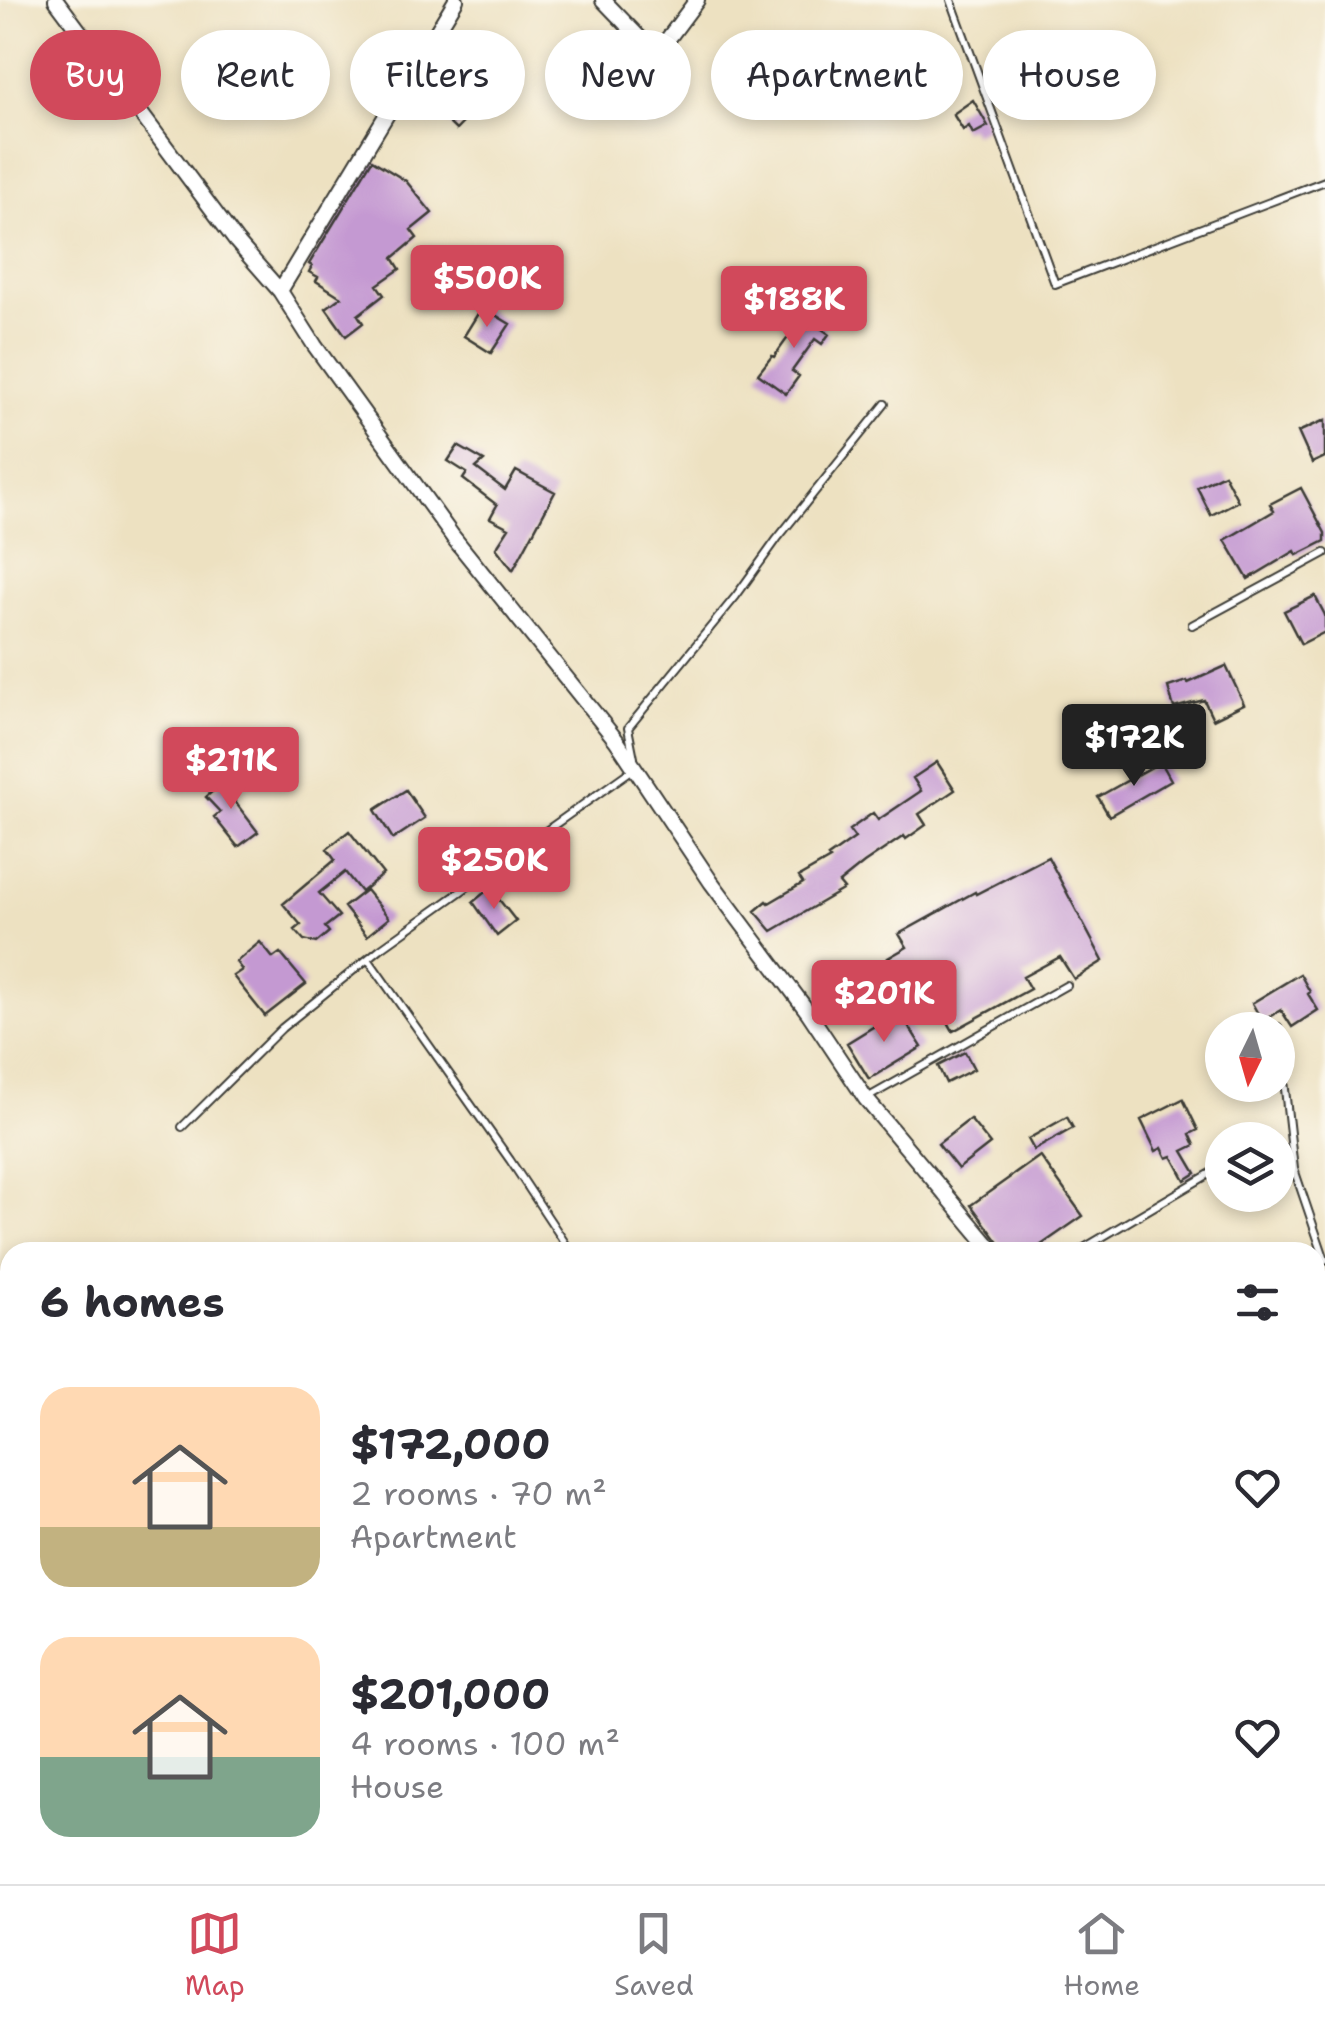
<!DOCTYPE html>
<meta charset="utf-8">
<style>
body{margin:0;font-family:"Shantell Sans",sans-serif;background:#f7f7f7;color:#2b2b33;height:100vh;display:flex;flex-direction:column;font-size:38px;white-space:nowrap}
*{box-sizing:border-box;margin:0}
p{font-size:32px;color:#7c7c81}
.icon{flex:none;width:55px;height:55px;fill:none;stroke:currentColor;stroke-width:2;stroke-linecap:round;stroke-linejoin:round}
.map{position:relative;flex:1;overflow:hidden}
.sheet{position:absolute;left:0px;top:1242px;width:1325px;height:642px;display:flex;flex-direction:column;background:#fff;border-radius:30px 30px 0 0;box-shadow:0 5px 15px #0003}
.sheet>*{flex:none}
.top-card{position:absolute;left:30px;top:30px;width:1265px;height:90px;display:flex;gap:20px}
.needle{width:65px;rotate:185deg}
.controls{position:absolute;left:1205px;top:1012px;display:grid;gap:20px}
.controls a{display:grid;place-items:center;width:90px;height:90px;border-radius:50%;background:#fff;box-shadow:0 5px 15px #0003;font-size:50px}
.price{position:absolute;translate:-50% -85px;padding:0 22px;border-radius:10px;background:#d1495b;color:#fff;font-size:32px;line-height:65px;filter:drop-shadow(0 2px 5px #0008)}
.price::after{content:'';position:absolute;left:50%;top:60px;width:30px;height:22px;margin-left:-15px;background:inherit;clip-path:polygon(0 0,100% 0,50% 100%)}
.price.active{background:#222;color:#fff}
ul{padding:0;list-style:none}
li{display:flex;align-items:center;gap:30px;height:250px;padding:0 40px}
li span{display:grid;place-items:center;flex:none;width:280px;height:200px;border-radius:30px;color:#555}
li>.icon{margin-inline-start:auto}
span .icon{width:120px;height:120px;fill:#fffc;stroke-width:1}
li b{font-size:42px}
h2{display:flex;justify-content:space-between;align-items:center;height:120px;padding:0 40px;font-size:42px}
.tag{padding:0 35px;border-radius:45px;background:#fff;box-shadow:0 5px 15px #0003;font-size:35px;line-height:90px}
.tag.active{background:#d1495b;color:#fff}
.tabs{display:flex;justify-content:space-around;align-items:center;height:140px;border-top:2px solid #e1e1e2;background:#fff;font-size:28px;color:#7c7c81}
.tabs a{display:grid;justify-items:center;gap:5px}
.tabs .active{color:#d1495b}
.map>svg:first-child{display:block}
.built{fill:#d6d8f9}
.building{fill:#c499d2}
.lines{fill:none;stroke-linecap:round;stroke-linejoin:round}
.service-casing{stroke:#3b3a35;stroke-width:10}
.minor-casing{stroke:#3b3a35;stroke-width:18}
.tertiary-casing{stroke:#3b3a35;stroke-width:21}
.service{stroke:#fff;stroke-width:6}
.minor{stroke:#fff;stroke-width:14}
.tertiary{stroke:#fff;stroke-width:18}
</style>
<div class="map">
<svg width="1325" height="1884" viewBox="0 0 1325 1884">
<rect width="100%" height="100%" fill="#fbf7ec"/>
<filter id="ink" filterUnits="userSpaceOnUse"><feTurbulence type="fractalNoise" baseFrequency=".01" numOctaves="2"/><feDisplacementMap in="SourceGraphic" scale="20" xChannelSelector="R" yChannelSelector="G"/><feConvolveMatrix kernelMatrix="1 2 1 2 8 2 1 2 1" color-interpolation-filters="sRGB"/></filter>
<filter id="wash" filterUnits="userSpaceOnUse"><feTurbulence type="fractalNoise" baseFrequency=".0048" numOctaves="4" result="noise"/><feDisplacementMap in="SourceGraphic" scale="40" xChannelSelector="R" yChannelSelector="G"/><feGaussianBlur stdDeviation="2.25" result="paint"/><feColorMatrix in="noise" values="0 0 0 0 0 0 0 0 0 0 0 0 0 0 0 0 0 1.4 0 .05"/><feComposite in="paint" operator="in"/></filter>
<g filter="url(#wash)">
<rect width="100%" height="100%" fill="#ede1c1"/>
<path class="built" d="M10,1702v170l-10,-13v-150z
M12,1875h295l-13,9h-275z"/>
<g id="blocks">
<path class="building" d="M441,67l39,38 -24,25 -40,-39z
M973,100l15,26 -15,8 -4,-8 -6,4 -10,-16z
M372,160l34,21 26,32 -21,17 6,8 -24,20 7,11 -23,16 7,10 -26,20 5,8 -17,13 -20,-28 15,-11 -25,-16 2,-4 -9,-5 3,-6 -3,-2z
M482,307l28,17 -19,29 -27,-17z
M809,308l18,14 -5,7 7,5 -7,10 -7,-5 -23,32 7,5 -13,18 -28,-20 14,-18 2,1z
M1325,420v37l-13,6 -14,-31z
M458,446l26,15 -8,7 29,22 11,-19 39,21 -42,78 -17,-22 13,-20 -19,-10 7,-13 -34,-26 4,-6 -19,-12z
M1224,474l14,27 -27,14 -14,-28z
M1301,488l24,45v8l-28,14 -2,-4 -47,28 -23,-39 49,-29 -4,-7z
M1315,596l10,19v17l-24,12 -17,-33z
M1226,666l18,38 -31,15 -9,-19 -30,8 -6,-21 19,-6 1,2z
M937,762l18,28 -36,24 7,11 -20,14 -2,-3 -40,27 -25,20 5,6 -72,42 -17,-20 12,-10 2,2 34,-20 -4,-6 31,-18 -2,-2 27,-19 -6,-8 24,-17 5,7 43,-29 -8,-13z
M1161,762l10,18 -62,36 -11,-19z
M230,776l12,13 -10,9 26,34 -20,15 -24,-30 6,-5 -14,-15z
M406,790l19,28 -32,21 -18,-29z
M349,831l34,43 -22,18 -16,-20 -26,21 20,23 -14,11 4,5 -13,11 -12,-3 -9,-10 6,-5 -18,-21 52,-44 -8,-11z
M1048,857l55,104 -29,18 -14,-22 -37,20 7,12 -77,42 -26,-47 -33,19 -7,-12 15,-8 -14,-25 19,-11 -8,-13 76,-42 1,2z
M490,888l26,33 -19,15 -24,-34z
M366,890l23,28 -22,18 -23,-29z
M260,942l13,16 7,-5 26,31 -41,32 -32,-40 9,-6 -6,-8z
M1300,974l10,18 -2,2 10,16 -26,17 -11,-17 -19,11 -10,-18z
M899,1011l23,36 -53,32 -22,-36z
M965,1052l9,17 -28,14 -8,-17z
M1183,1099l15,31 -8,4 5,11 -12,6 13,22 -11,7 -13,-24 -5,2 -5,-10 -6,3 -15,-31z
M1067,1117l6,11 -39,22 -6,-11z
M970,1119l20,25 -32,25 -20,-25z
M1040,1156l43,60 -52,36h-25l-35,-47z"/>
</g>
</g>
<g filter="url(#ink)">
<use href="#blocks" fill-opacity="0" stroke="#3b3a35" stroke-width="2.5"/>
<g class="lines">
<g class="service-casing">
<path id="service" d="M951,0l104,284 270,-103
M1192,625l133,-72
M634,758l-6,-30 108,-132 41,-57 108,-135
M368,959l142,201 61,92
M1278,1027l16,142 31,91
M867,1098l200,-113
M182,1127l100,-99 98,-79 253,-180
M1077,1252l139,-82
M1315,1324l10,-7
M1315,1812l10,-6
M1211,1875l6,9
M942,1884l13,-9
M1189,1884l15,-9"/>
</g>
<g class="minor-casing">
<path id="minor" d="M56,0l180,241 44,50 35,55 138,191 163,203 95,142 97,130 58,87 128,153
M603,0l53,55 41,-55
M280,291l176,-291
M1315,1677l10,14
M441,1875l7,9"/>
</g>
<g class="tertiary-casing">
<path id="tertiary" d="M349,1884l15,-9"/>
</g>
<use href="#service" class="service"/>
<use href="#minor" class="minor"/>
<use href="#tertiary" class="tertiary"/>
</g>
</g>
</svg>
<div class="controls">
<a><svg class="needle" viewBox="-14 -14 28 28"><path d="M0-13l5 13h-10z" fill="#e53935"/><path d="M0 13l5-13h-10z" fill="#7c7c81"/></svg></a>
<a><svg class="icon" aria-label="layers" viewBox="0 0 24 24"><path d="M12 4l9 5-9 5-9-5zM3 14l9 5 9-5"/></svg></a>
</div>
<b class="price" style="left:487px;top:330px">$500K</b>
<b class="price" style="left:794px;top:351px">$188K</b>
<b class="price active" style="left:1134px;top:789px">$172K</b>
<b class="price" style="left:231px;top:812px">$211K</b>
<b class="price" style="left:494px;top:912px">$250K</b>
<b class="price" style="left:884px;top:1045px">$201K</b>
<div class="top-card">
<a class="tag active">Buy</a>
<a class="tag">Rent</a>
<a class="tag">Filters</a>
<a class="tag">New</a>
<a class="tag">Apartment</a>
<a class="tag">House</a>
</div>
<section class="sheet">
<h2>6 homes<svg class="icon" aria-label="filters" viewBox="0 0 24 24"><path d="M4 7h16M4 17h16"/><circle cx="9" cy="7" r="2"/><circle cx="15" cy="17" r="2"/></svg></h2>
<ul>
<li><span style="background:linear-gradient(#ffd9b3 70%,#c2b280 0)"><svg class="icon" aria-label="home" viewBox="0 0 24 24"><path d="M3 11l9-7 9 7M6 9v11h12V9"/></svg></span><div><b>$172,000</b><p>2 rooms · 70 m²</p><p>Apartment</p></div><svg class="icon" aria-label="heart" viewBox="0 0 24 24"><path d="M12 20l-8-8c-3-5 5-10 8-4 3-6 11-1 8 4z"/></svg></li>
<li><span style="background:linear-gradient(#ffd9b3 60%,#7fa58c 0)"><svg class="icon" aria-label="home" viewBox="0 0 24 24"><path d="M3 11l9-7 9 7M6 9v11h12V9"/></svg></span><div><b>$201,000</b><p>4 rooms · 100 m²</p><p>House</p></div><svg class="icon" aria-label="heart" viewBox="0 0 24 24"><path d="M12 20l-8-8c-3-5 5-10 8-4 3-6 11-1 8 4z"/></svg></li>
</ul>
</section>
</div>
<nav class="tabs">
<a class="active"><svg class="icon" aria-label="map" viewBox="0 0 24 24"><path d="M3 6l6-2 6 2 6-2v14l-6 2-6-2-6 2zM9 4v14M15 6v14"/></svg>Map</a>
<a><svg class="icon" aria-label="saved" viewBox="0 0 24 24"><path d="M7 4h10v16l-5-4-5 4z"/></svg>Saved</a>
<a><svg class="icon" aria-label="home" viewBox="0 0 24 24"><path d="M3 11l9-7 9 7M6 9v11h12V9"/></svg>Home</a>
</nav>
